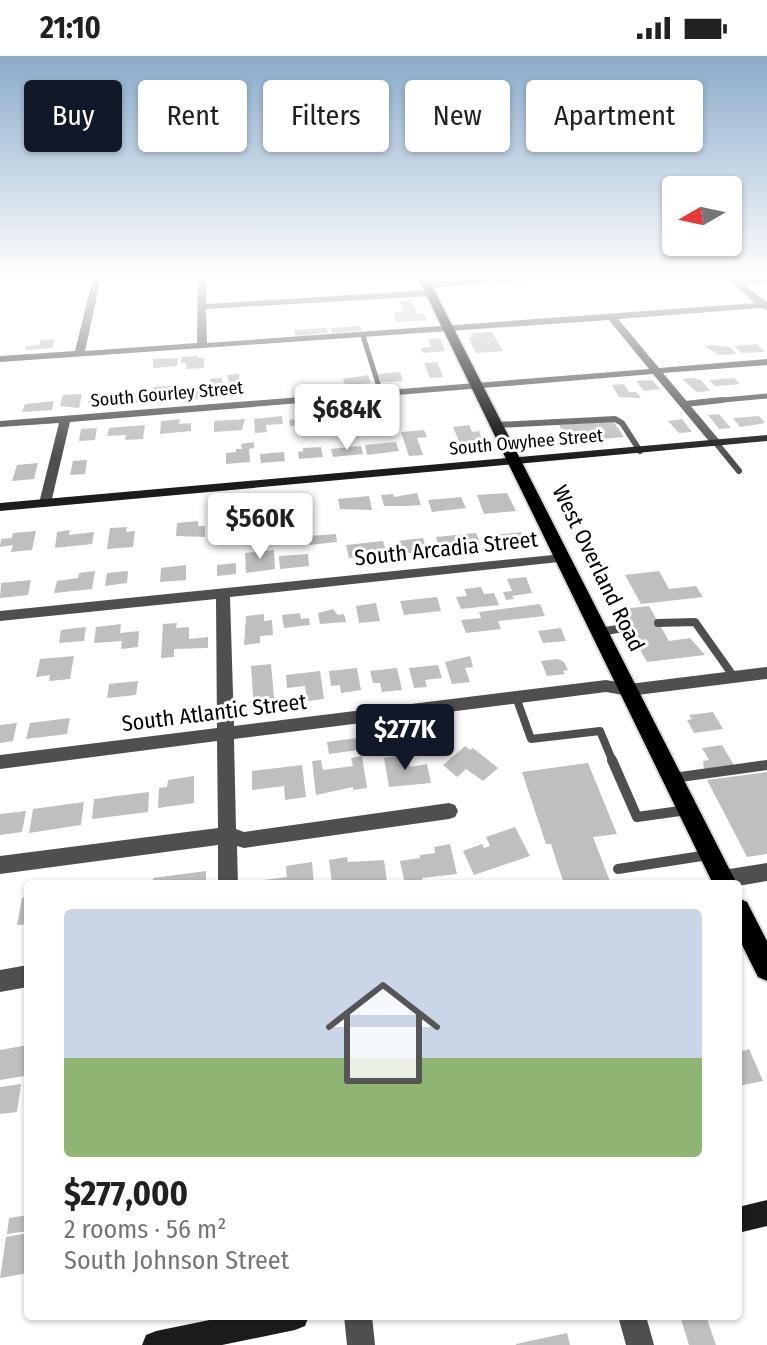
<!DOCTYPE html>
<meta charset="utf-8">
<style>
body{margin:0;font-family:"Fira Sans Condensed",sans-serif;background:#f6f6f6;color:#202124;height:100vh;display:flex;flex-direction:column;font-size:30px;white-space:nowrap}
*{box-sizing:border-box;margin:0}
p{font-size:26px;color:#757577}
.icon{flex:none;width:44px;height:44px;fill:none;stroke:currentColor;stroke-width:2;stroke-linecap:round;stroke-linejoin:round}
.map{position:relative;flex:1;overflow:hidden}
.side{position:absolute;left:24px;top:824px;width:718px;height:440px;display:flex;flex-direction:column;background:#fff;border-radius:8px;box-shadow:0 2px 6px #0004}
.side>*{flex:none}
.banner{position:absolute;left:24px;top:24px;width:720px;height:72px;display:flex;gap:16px}
.needle{width:52px;rotate:261deg}
.controls{position:absolute;left:662px;top:120px;display:grid;gap:16px}
.controls a{display:grid;place-items:center;width:80px;height:80px;border-radius:8px;background:#fff;box-shadow:0 2px 6px #0004;font-size:40px}
.price{position:absolute;translate:-50% -68px;padding:0 18px;border-radius:8px;background:#fff;color:#222;font-size:26px;line-height:52px;filter:drop-shadow(0 2px 4px #0008)}
.price::after{content:'';position:absolute;left:50%;top:48px;width:24px;height:18px;margin-left:-12px;background:inherit;clip-path:polygon(0 0,100% 0,50% 100%)}
.price.selected{background:#111827;color:#fff}
ul{padding:0;list-style:none}
li{display:grid;align-content:center;gap:16px;height:424px;padding:0 40px}
li span{display:grid;place-items:center;height:248px;border-radius:8px;color:#555}
li>.icon{margin-inline-start:auto}
span .icon{width:144px;height:144px;fill:#fffc;stroke-width:1}
li b{font-size:34px}
.pill{padding:0 28px;border-radius:8px;background:#fff;box-shadow:0 2px 6px #0004;font-size:28px;line-height:72px}
.pill.selected{background:#111827;color:#fff}
.status{display:flex;justify-content:space-between;align-items:center;height:56px;padding:0 40px;background:#fff;direction:ltr}
.status svg{height:22px;fill:currentColor}
.map>svg:first-child{display:block}
.building{fill:#bfbfbf}
.lines{fill:none;stroke-linecap:round;stroke-linejoin:round}
.primary-casing{stroke:#dbdbdb;stroke-width:4}
.lane-far3{stroke:#4f4f4f;stroke-width:5}
.lane-far2{stroke:#4f4f4f;stroke-width:6}
.lane-far1{stroke:#4f4f4f;stroke-width:8}
.lane{stroke:#4f4f4f;stroke-width:10}
.street{fill:#4f4f4f;fill-rule:evenodd}
.secondary{fill:#1c1c1c;fill-rule:evenodd}
.primary{fill:#000;fill-rule:evenodd}
.labels{text-anchor:middle;stroke-width:6;stroke-linejoin:round;paint-order:stroke}
.far-street-label{font-size:18px;fill:#000;stroke:#fff}
.street-label{font-size:22px;fill:#000;stroke:#fff}
</style>
<div class="status"><b>21:10</b><svg viewBox="0 0 49 12"><path d="M0 12V9h3v3zM5 12V6h3v6zM10 12V3h3v9zM15 12V0h3v12zM26 1h20v11H26zM47 4h2v5h-2z"/></svg></div>
<div class="map">
<svg width="767" height="1289" viewBox="0 0 767 1289">
<rect width="100%" height="100%" fill="#fff"/>
<path class="building" d="M412,244l6,14h6l3,6 -31,2 -2,-10h9l-4,-11z
M360,270l2,5 -30,2 -1,-5z
M326,272l2,5 -33,3 -1,-6z
M492,276l11,19 -27,2 -8,-16h5l-1,-4z
M440,282l5,13 -22,2 -2,-5 10,-1 -3,-8z
M55,283l-3,9 -27,2 1,-4 13,-1 2,-5z
M757,288l8,8 -23,1 -8,-7z
M712,289l18,2 6,7 -16,1 -16,-9z
M198,300v2h6v10l-18,1v-6h-5v-6z
M178,302l-1,8 -24,2v-9z
M437,306l6,15 -13,1 -6,-15z
M400,316l3,9 -22,1 -3,-8z
M239,318l1,19 -8,1 -5,-19z
M368,319l3,8 -26,2 -2,-6z
M222,322l1,17 -13,1v-17z
M693,322l8,2 9,11 -13,1 -15,-13z
M734,322l6,6 -25,2 -6,-6z
M652,324l8,9 -16,2 -8,-10z
M624,328l5,8h7l5,6 -22,-1 -7,-12z
M171,330l-1,14 -18,-1 1,-12z
M207,334v8l-28,2 1,-8z
M114,337l-2,12 -11,1 1,-4 -14,1 2,-8z
M146,337l-1,9 -29,2 1,-8z
M82,338l-3,14 -19,-2 3,-11z
M54,345l-2,9 -30,2 3,-8z
M384,351l3,9 -27,2 -2,-9z
M351,354l2,7h-6l1,4 -20,-1 -2,-8z
M318,357l2,12 -30,1 -1,-6 8,-1 -1,-4z
M719,358l12,14 -12,1 -11,-14z
M282,360l1,8 -17,1 1,7 -12,1 -1,-14z
M759,360l6,7 -25,4 -7,-9z
M180,363l-1,5 12,-1v8l-31,3 1,-13z
M245,363l-3,11 -28,2v-11z
M682,363l10,13 -13,1 -11,-12z
M613,365l11,16 -55,5 -10,-17z
M145,369l-2,14 -18,1 1,-5 -19,1 2,-8z
M469,369l3,7 7,-1 3,8h-7l2,5 -16,2 -8,-19z
M97,372l-2,12 -16,1 2,-12z
M424,374l3,7 -10,1 6,17 -14,1 -8,-24z
M254,386v6l-5,1 1,13 -24,2v-11l10,-1v-3h6l-1,-5z
M396,386l3,9 -32,4 -2,-10z
M361,390l2,8 -30,3 -2,-8z
M321,391l2,10 -24,2 -1,-7 5,-1v-3z
M284,396l1,9 -24,2 -1,-9z
M87,404l-2,14 -15,1 3,-14z
M38,407l-4,16 -22,2 5,-16z
M417,437l4,12 -14,1h-23l-3,-11 12,-1 1,3z
M507,437l9,18 -32,3 -7,-19z
M369,440l3,14 -32,-1 -2,-10z
M461,441l5,11 -34,4 -4,-12z
M239,454v12l-27,3v-12z
M198,465v5h7v11l-29,-1 1,-13z
M127,471l-1,5 9,-1 -2,16 -26,2 3,-21z
M70,474l-1,5 25,-3 -2,12 -37,4 2,-16z
M36,475l-4,19 -21,2 2,-7 -13,2 1,-8 11,-1 1,-5z
M521,476l7,16 -28,3 -6,-16z
M476,477l5,12 -41,5 -4,-13z
M336,478l1,8 -28,3 -1,-9z
M423,482l4,13 -26,3 -3,-13z
M383,485l4,13 -38,4 -3,-13z
M274,494l1,19 -29,4 -1,-20z
M308,498l1,12 -29,3 -1,-13z
M236,507v11l-19,2v-11z
M186,509v15l-26,2 1,-14z
M95,515l-3,18 -38,4 3,-12 21,-3 1,-5z
M128,515l-1,12 -22,3 2,-13z
M659,515l10,18 27,-3 7,11 -62,7 -16,-29z
M526,521l6,16 -20,3 2,3 -8,1 -3,-8 9,-1 -5,-12z
M31,524l-3,15 -28,3 1,-15z
M481,531l3,7 10,-1 5,12 -38,4 -5,-12 11,-1 -3,-7z
M437,541l4,14 -37,4 -4,-14z
M376,547l4,18 -21,2 -3,-17z
M540,548l5,12 -47,5 3,8 -35,4 -5,-13 20,-2 -2,-6z
M649,550l20,35 21,-3 15,17 -58,7 -8,-14 5,-1 -15,-20 -6,-18z
M333,553l5,6 6,-1 2,8 -26,2 -2,-11z
M300,557l1,6 8,-1 1,7 -26,3 -2,-13z
M264,558v7l8,-1 1,15 -13,1v7l-16,2 2,-29z
M177,567l-1,5 13,-1v12l19,-2v11l-34,1v8l-13,1 2,-34z
M121,568l-1,9 19,-2 -1,16 -17,2 1,-8 -28,2 2,-16z
M86,571l-2,14 -25,2 2,-13z
M561,572l5,13 -23,2 -5,-12z
M74,600l-4,23 -21,2 1,-6 -14,2 4,-18z
M470,600l3,11 -8,1 5,14 -18,2 -7,-22z
M558,603l6,3 4,8 -5,1 2,3 -18,2 -6,-15z
M271,608l4,43 -21,3 -3,-44z
M438,609l4,13 -17,2 2,7 -13,1 -5,-20z
M357,612l4,22 -20,3 -1,-8 -9,1 -2,-15z
M397,612l5,22 -20,2 -2,-9h-7l-3,-12z
M320,615l4,28 -17,2 -2,-15 -18,2 -1,-13z
M138,625l-2,14 -29,3 2,-14z
M713,656l10,17 -29,4 -7,-13 5,-1 -3,-4z
M70,662l-3,16 -41,5 4,-16z
M17,667l-4,18 -13,2v-18z
M426,673l3,13 -16,2 -3,-13z
M357,682l2,12 -30,4 -2,-12z
M722,689l12,20 -30,4 -1,-8 6,-1 -7,-12z
M465,690l5,4 3,-2 25,20 -15,13 -17,-12 -9,8 -14,-12z
M407,698l3,13 17,-3 4,19 -42,4 -5,-29z
M362,700l5,32 -14,2v-3l-37,8 -4,-34 9,-1 2,10 30,-4 -2,-8z
M588,707l29,71 -24,3 18,47h-47l-13,-40h-5l-24,-72z
M302,709l4,32 -21,3 -1,-14 -32,4v-19z
M767,716v82l-20,3 -40,-77z
M194,720v27l-36,5 1,-20 8,-1 1,-7z
M149,736l-1,20 -56,7 2,-20z
M84,746l-3,23 -52,8 4,-24z
M26,755l-4,21 -22,3v-21z
M515,771l15,29 -56,19 -11,-24 19,-7 2,4 6,-2 -4,-9z
M450,788l7,30 -35,4 1,6h-18l-5,-23 20,-3v-3l15,-2 -1,-6z
M347,801l1,5 36,-2 3,21 -55,3 -3,-24z
M312,806l2,22h-58v-3l31,-4 -1,-11z
M206,815v13h-53v-6z
M28,841v27l-11,1 5,-27z
M738,984l5,11 6,-2 14,32 -25,5z
M28,989l-4,31 -24,4v-30z
M21,1028l-4,28 -17,2v-27z
M28,1159v16l-21,3 2,-16z
M28,1177v40l-28,5 6,-41z
M680,1260h26l10,29h-27z
M567,1277l3,12h-54v-1z"/>
<g class="lines">
<g class="primary-casing">
<path id="primary" d="M418,222h10l309,606h-24z
M738,842l9,4 20,39v40l-9,-4 -20,-40z"/>
</g>
<path class="lane-far3" d="M737,227l30,-2
M363,280l18,57
M701,346l66,-6"/>
<path class="lane-far2" d="M685,348l37,-4
M497,369l118,-6 7,4 18,28
M717,388l22,27"/>
<path class="lane-far1" d="M658,567l37,-1 39,55
M600,576l29,-5
M516,641l15,42 69,-8 13,31"/>
<path class="lane" d="M612,704l25,57 50,-7
M673,722l94,-13
M618,813l90,-14"/>
<path class="street" d="M93,222h8l-16,73 112,-8 1,-65h8v26l225,-14 4,3 -4,3 -225,13 1,34 548,-40 -29,-25h9l32,24v8l-6,-2 -143,11 41,49 108,-9v6l-104,8 58,69v4h-8l-60,-72 -583,48 -19,81 -6,4 -6,-4 20,-80 -59,4v-6l649,-52 -40,-49 -609,42v-6l75,-5z
M500,222h37l-4,2 -106,8 -4,-3 4,-3z
M563,498l7,4 -2,3 -338,36 4,129 372,-46 23,4 138,-17v12l-138,17 -23,-4 -372,47 2,90 8,3 205,-29 6,2 3,6 -3,6 -6,2 -205,29 -7,-2 1,38h-20v-39l-218,29v-18l218,-28 -1,-87 -217,28v-14l217,-27 -1,-129 -216,22v-10z
M767,807v18l-29,5 -22,-2 -3,-5 3,-6 7,-3z
M28,909v22l-28,5v-22z
M344,1260h28l3,29h-28z
M618,1260h28l8,29h-28z"/>
<path class="secondary" d="M767,379v6l-767,70v-8z
M767,1144v26l-29,7v-26z
M229,1260h80l-4,10 -10,4 -73,15h-80l4,-10 10,-4z"/>
<use href="#primary" class="primary"/>
</g>
<linearGradient id="sky" x2="0" y2="1"><stop stop-color="#8aabca"/><stop offset="0.55" stop-color="#fff"/><stop offset="1" stop-color="#fff" stop-opacity="0"/></linearGradient>
<rect width="767" height="402" fill="url(#sky)"/>
<g class="labels">
<g class="far-street-label">
<text transform="translate(167 338) rotate(-5)" y="6">South Gourley Street</text>
<text transform="translate(526 386) rotate(-5)" y="6">South Owyhee Street</text>
</g>
<g class="street-label">
<text transform="translate(446 492) rotate(-6)" y="8">South Arcadia Street</text>
<text transform="translate(599 512) rotate(64)" y="8">West Overland Road</text>
<text transform="translate(214 656) rotate(-7)" y="8">South Atlantic Street</text>
</g>
</g>
</svg>
<div class="controls">
<a><svg class="needle" viewBox="-14 -14 28 28"><path d="M0-13l5 13h-10z" fill="#e53935"/><path d="M0 13l5-13h-10z" fill="#757577"/></svg></a>
</div>
<b class="price" style="left:347px;top:396px">$684K</b>
<b class="price" style="left:260px;top:505px">$560K</b>
<b class="price selected" style="left:405px;top:716px">$277K</b>
<div class="banner">
<a class="pill selected">Buy</a>
<a class="pill">Rent</a>
<a class="pill">Filters</a>
<a class="pill">New</a>
<a class="pill">Apartment</a>
</div>
<section class="side">
<ul>
<li><span style="background:linear-gradient(#c9d6e8 60%,#8fb573 0)"><svg class="icon" aria-label="home" viewBox="0 0 24 24"><path d="M3 11l9-7 9 7M6 9v11h12V9"/></svg></span><div><b>$277,000</b><p>2 rooms · 56 m²</p><p>South Johnson Street</p></div></li>
</ul>
</section>
</div>
